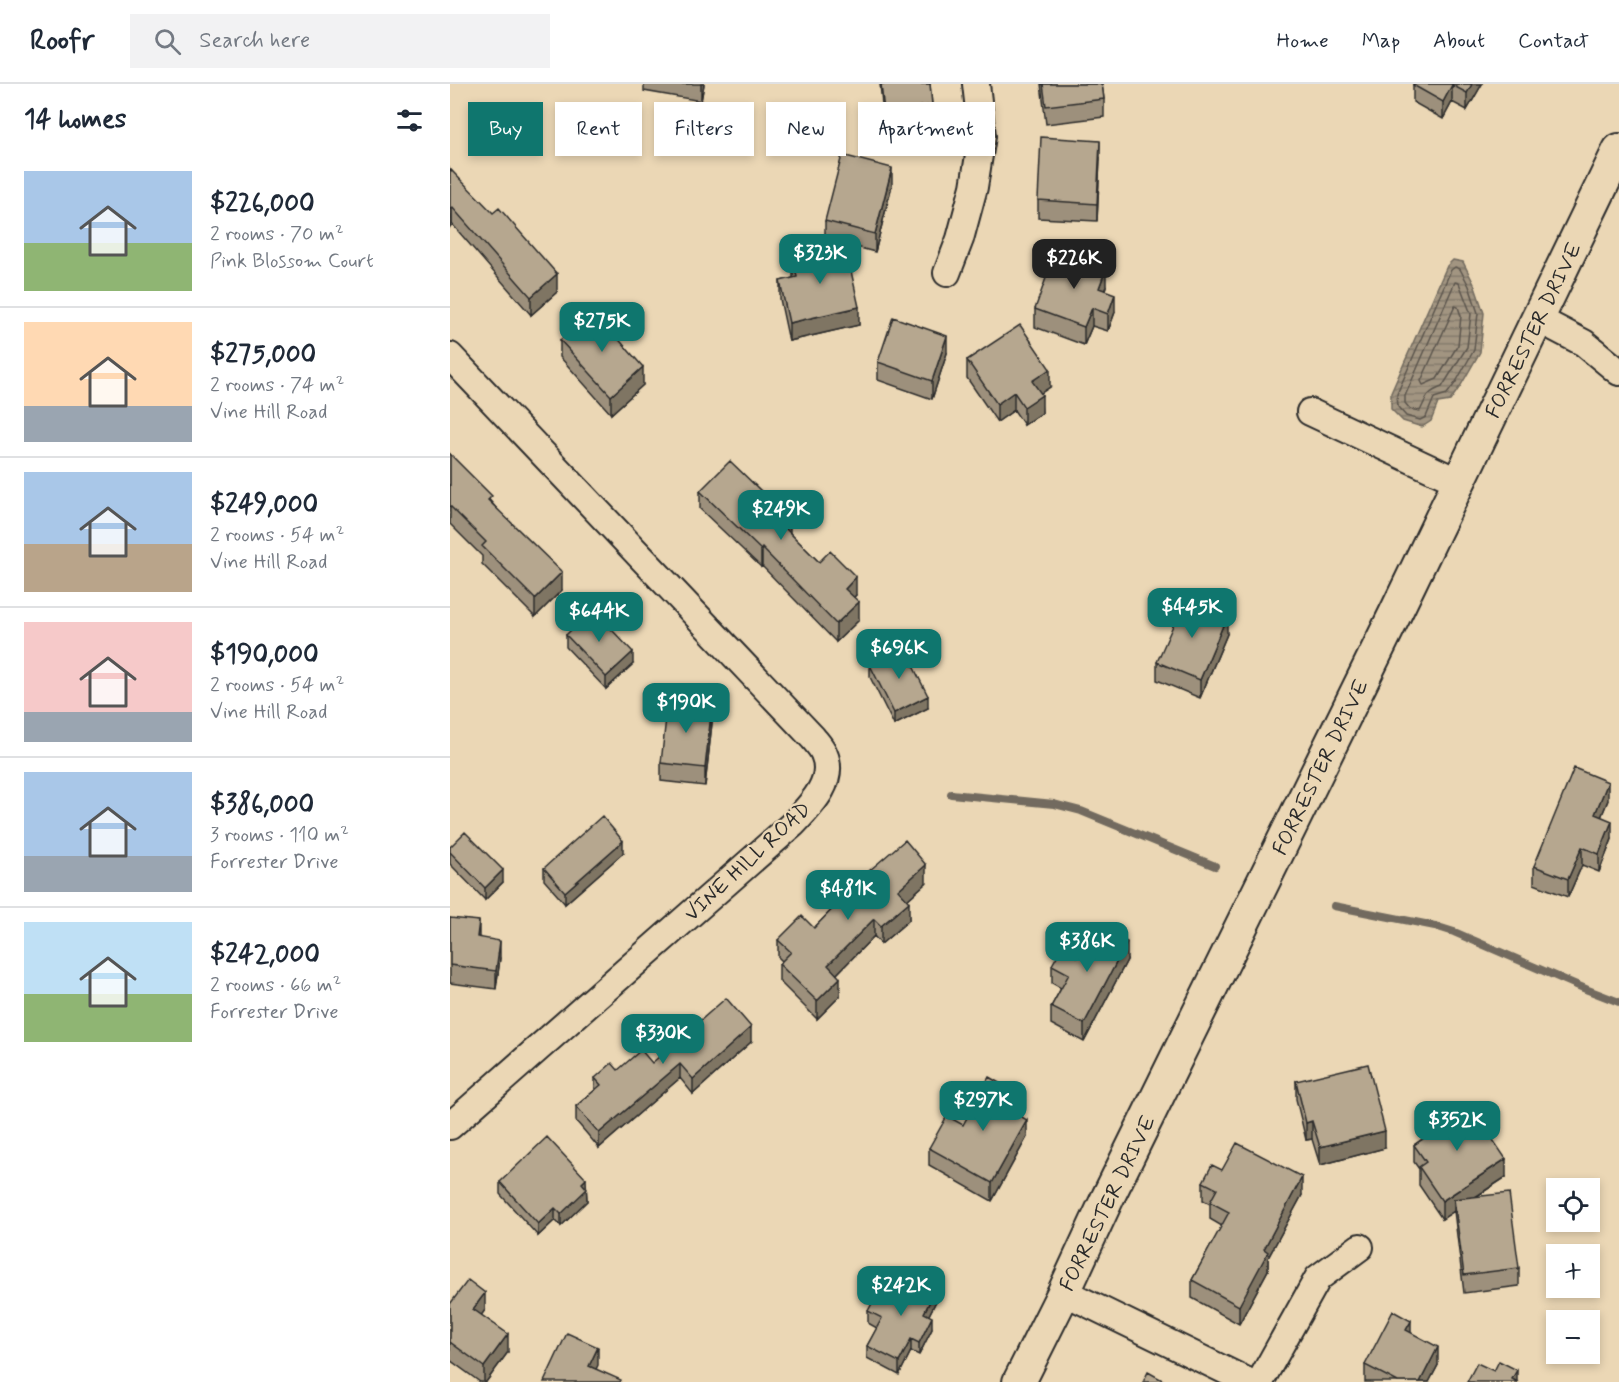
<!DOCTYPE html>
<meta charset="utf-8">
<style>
body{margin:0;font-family:Mynerve,sans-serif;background:#f2f2f3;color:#1f2937;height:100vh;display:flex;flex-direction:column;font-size:22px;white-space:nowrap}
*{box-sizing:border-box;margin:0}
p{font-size:20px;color:#747a83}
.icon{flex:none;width:33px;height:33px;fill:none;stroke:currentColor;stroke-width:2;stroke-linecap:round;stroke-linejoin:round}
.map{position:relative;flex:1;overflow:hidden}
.sheet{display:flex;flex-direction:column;background:#fff;width:450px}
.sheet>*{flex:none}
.hud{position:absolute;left:18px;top:18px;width:570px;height:54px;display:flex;gap:12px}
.controls{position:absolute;left:1096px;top:1094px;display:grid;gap:12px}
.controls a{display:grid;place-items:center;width:54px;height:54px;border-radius:0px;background:#fff;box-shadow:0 3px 9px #0003;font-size:30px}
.price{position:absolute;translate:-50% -51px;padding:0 14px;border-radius:12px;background:#0f766e;color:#fff;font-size:20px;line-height:39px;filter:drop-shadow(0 2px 3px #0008)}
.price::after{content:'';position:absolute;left:50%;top:36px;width:18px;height:14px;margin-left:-9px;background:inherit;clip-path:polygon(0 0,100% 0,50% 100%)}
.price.on{background:#222;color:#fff}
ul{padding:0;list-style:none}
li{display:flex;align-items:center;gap:18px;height:150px;padding:0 24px}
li+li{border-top:2px solid #e0e1e3}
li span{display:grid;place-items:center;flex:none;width:168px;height:120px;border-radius:0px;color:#555}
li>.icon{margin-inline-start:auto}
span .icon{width:72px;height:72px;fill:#fffc;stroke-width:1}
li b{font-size:26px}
h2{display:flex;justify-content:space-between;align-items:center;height:72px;padding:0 24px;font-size:26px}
.tag{padding:0 21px;border-radius:0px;background:#fff;box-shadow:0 3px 9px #0003;font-size:21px;line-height:54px}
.tag.on{background:#0f766e;color:#fff}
header{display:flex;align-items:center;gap:36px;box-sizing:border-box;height:84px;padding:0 30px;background:#fff;border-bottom:2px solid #e0e1e3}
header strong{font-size:28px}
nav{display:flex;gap:33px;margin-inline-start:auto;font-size:21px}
.search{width:420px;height:54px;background:#f2f2f3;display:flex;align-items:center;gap:15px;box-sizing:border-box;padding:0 21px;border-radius:0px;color:#747a83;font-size:22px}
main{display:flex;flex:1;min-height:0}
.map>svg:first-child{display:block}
.water{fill:url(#water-rules);stroke:#726b5f;stroke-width:1.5}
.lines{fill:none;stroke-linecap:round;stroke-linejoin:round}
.shore{stroke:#5b554d;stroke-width:1.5}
.stream{stroke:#726b5f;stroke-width:8}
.minor-casing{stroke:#2b2b2b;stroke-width:30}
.tertiary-casing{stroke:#2b2b2b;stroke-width:36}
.minor{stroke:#ebd7b5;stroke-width:26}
.tertiary{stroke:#ebd7b5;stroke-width:32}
.wall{fill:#9d907b;stroke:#2b2b2b;stroke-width:1.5}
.shaded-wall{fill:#7f7564;stroke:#2b2b2b;stroke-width:1.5}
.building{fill:#b6a78f;stroke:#2b2b2b;stroke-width:1.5}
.labels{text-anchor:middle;stroke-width:4.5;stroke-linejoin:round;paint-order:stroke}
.street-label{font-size:21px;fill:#2b2b2b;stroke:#ebd7b5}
</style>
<header>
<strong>Roofr</strong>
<div class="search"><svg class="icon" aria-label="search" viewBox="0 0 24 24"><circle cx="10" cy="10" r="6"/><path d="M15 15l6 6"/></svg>Search here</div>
<nav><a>Home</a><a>Map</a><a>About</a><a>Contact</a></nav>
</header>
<main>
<section class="sheet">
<h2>14 homes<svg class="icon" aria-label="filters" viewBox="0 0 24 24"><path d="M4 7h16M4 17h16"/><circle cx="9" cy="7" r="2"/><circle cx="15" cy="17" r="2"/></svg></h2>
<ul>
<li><span style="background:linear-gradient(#a9c7e8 60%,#8fb573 0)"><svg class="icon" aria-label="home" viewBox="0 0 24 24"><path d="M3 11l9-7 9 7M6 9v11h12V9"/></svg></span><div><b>$226,000</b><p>2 rooms · 70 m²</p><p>Pink Blossom Court</p></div></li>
<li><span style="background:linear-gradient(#ffd9b3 70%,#9aa5b1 0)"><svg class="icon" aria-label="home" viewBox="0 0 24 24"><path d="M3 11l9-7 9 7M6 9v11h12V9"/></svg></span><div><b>$275,000</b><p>2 rooms · 74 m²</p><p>Vine Hill Road</p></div></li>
<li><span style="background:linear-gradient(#a9c7e8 60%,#b9a48a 0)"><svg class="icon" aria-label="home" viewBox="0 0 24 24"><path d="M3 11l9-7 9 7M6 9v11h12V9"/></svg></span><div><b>$249,000</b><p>2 rooms · 54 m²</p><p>Vine Hill Road</p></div></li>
<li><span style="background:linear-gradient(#f6c9c9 75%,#9aa5b1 0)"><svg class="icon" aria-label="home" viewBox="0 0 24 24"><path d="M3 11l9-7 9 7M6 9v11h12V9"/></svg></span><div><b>$190,000</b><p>2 rooms · 54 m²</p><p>Vine Hill Road</p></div></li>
<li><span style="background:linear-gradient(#a9c7e8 70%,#9aa5b1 0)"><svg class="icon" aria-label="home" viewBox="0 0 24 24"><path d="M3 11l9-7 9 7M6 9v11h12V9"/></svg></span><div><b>$386,000</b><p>3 rooms · 110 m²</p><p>Forrester Drive</p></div></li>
<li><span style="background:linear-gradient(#bfe0f5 60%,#8fb573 0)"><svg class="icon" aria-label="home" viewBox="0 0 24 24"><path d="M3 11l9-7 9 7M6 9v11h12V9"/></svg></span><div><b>$242,000</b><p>2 rooms · 66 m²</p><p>Forrester Drive</p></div></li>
</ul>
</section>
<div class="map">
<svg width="1169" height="1298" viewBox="0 0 1169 1298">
<defs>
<pattern id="water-rules" width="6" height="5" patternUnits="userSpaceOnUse" patternTransform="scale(1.5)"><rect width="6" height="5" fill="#a29581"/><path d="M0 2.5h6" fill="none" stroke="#847a6a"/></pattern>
</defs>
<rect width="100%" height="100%" fill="#ebd7b5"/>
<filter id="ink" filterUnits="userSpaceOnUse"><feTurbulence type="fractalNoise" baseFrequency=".0167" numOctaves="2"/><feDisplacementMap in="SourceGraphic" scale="12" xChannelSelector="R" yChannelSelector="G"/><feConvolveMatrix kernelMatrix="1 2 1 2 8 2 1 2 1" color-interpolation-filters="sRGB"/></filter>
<g filter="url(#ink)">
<path class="water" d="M1003,176l10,2 11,22 10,29 -4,39 -19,33 -11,16 -12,2 -7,18 -9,6 -19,-6 -12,-12v-16l56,-127z"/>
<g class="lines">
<path class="shore" d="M1005,183l5,2 9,17 9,27 -4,37 -18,32 -9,12 -13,4 -8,19 -6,3 -14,-4 -8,-9 -1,-13 54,-124z
M1005,198l4,1 12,31 -4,33 -25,40c-16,6 -15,10 -22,24l-10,-2 -5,-6v-7z
M1005,222l3,1 3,9 -3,29 -21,34 -14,6 -2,-4z"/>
<path class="stream" d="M501,710l103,10 27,7 134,55
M884,822l101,20 19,6 134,58 31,12"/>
<g class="minor-casing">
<path id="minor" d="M497,189l13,-34 14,-52 8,-51 -6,-52
M1088,235l46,24 35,29
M0,272l363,382c4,5 9,10 11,16 12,27 -14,52 -31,70l-343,302
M860,328l149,70
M614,1208l185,90
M810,1298l58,-104 42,-31"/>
</g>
<g class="tertiary-casing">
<path id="tertiary" d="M569,1298l45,-90 44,-95 288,-585 223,-462"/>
</g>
<use href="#minor" class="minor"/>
<use href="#tertiary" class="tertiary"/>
</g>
<path class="wall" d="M194,0h60l-3,17 -57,-10z
M430,0h50l2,21v16l-48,5z
M591,0h61l2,15v18l-58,7z
M963,0h69l-15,26 -15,-8 -9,17 -30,-17z
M650,74l-3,63 -59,-3v-18z
M0,85l107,123 -26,23 -79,-91z
M442,101l-17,67 -30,-8 14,81 -70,16 -9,-42v-18l13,-3v-22l52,-12 -20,-5v-18z
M656,202l-1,4 10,22 -7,19 -16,-5 -8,19 -49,-18v-18z
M110,256l83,45 -32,29 -51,-57z
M497,269l-15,46 -54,-19v-18z
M517,276l83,27 -10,6 2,20 -18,12 -10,-15 -17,12 -30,-44z
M0,370l42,49 70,87 -27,27 -53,-53v-8l-32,-32z
M250,407l90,42 29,29 37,33 -2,2 5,23 -23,22 -74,-76 -1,1 -61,-58z
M777,550l-27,64 -43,-18v-18z
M116,551l67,29 -27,25 -40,-42z
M420,581l58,43 -34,17 -24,-48z
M262,639l-7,63 -44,-5v-18z
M1158,716l-7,17 11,22 -13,33 -17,-7 -14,32 -34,-13v-18z
M0,763l53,35 -18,18 -35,-36z
M173,769l-58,51 -21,-24v-12z
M476,799l-19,17 2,20 -28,24 -7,-8 -37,38 3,22 -23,23 -38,-38v-17l3,-3 -4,-4v-17l36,-12 34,-35v-4z
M0,834l29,20 21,20 -4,31 -46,-6z
M627,873l50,3 -43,82 -33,-18v-17l10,-19 -9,-5v-18z
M301,958l-58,52 -13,-16 -81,70 -23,-27v-15l19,-16v-12l23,-8z
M846,997l89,67 -65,17 -8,-26 -6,1 -10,-41z
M570,1029l-1,2 8,22 -35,64 -63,-36v-17l34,-23z
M1009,1034l47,59 -30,20 43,71v18l-55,7 -10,-82 -12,8 -23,-34v-16l-5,-7v-17l11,-8v-15z
M772,1086l80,25 -34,63v12l-29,54 -47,-26v-18l30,-54 -12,-7v-15l-7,-4v-18z
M50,1098l86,6 1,13 -26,25 -6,-6 -17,16 -38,-42z
M440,1217h46l-7,14 3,14 -13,26 -8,-4 -12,24 -32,-17v-12l10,-18 -9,-5v-12z
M0,1220l35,6 -4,5 27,37 -22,30h-6l-30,-22z
M961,1249l27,32 -9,17h-64v-17z"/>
<path class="shaded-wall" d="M251,0h3l-3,17z
M1022,0h10l-15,26v-17z
M1002,1v17l-9,17v-17z
M650,57v17l-3,63v-17z
M442,84v17l-17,67v-18z
M2,123v17l-2,3v-18z
M656,185v17l-7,20v-18z
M107,190v18l-26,23v-18z
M665,210v18l-7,19v-17z
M409,223v18l-70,16v-18z
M642,224v18l-8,19v-18z
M497,252v17l-15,46v-18z
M193,283v18l-32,29v-18z
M600,285v18l-18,12v-18z
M564,308v18l-17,12v-18z
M592,311v18l-18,12v-18z
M340,435v18l-7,-11z
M312,464v18l-1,1v-17z
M112,488v18l-27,27v-18z
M406,493v18l-11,11v-17z
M409,518v18l-23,22v-18z
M777,532v18l-27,64v-18z
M183,568v12l-27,25v-12z
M478,612v12l-34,17v-12z
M262,621v18l-7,63v-18z
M1158,698v18l-13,32v-18z
M1162,737v18l-13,33v-18z
M173,757v12l-58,51v-12z
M1132,763v18l-14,32v-18z
M476,781v18l-28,25v-18z
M53,786v12l-18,18v-12z
M459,818v18l-28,24v-18z
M424,835v17l-46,47v-18z
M29,837v18l-2,-2z
M50,857v17l-4,31v-18z
M677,858v18l-43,82v-18z
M390,894v18l-23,23v-18z
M301,943v15l-58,52v-15z
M230,980v14l-81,70v-15z
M570,1011v18l-9,15v-17z
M577,1036v17l-35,64v-18z
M862,1037v18l-6,1v-17z
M935,1047v17l-65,17v-18z
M1056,1075v18l-51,33 -1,-11v12l-12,8v-18z
M852,1093v18l-34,63v12l-29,54v-18l25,-57z
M136,1095l1,22 -26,25v-12l21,-31z
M105,1124v12l-17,16v-12z
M486,1205v12l-12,24v-12z
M35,1209v17l-12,17v-18z
M482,1233v12l-13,26v-12z
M961,1237v17l-5,-8z
M58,1250v18l-22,30h-2v-15z
M461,1255v12l-12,24v-13z
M148,1263v18l-8,17 -1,-16z
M988,1263v18l-9,17h-9z
M1067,1286v12l-5,-3z"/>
<path class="building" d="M431,0h49l2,21 -48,6z
M593,0h59l2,15 -58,7z
M963,0h59l-5,9 -15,-8 -9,17 -30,-17z
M591,53l59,4 -3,63 -59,-4z
M392,71l50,13 -17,66 -50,-13z
M0,85l43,44 6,-5 58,66 -26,23 -79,-90 -2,2z
M395,160l14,63 -70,16 -9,-42 17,-4 -4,-21z
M606,166l50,19 -7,19 16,6 -7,20 -16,-6 -8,19 -49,-18z
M143,226l50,57 -32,29 -51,-56z
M443,233l54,19 -15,45 -54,-19z
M570,241l30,44 -18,12 10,14 -18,12 -10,-15 -17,12 -30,-44z
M0,370l42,42 -4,4 74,72 -27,27 -53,-53 4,-4 -36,-36z
M280,377l60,58 -7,7 36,36 11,-11 26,26 -11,12 14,13 -23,22 -74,-76 -1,2 -61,-59z
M735,514l42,18 -27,64 -43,-18z
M142,525l41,43 -27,25 -40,-42z
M454,564l24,48 -34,17 -24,-48z
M218,616l44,5 -7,63 -44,-5z
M1124,684l34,14 -13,32 17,7 -13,33 -17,-7 -14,32 -34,-13z
M152,732l21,25 -58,51 -21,-24z
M15,748l38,38 -18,18 -35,-36v-5z
M455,756l21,25 -28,25 11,12 -28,24 -7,-7 -46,46 12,13 -23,23 -38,-37 12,-12 -13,-12 24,-24 12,12 36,-37 -2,-2z
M0,834l29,3 -2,16 23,4 -4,30 -46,-6z
M645,841l32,17 -43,82 -33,-17 18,-33 -17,-9 9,-16 16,8z
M276,914l25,29 -58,52 -13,-15 -81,69 -23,-27 25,-21 -6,-7 17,-15 6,7 23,-20 11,13z
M918,980l17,67 -65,16 -8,-26 -6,2 -10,-42z
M539,993l31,18 -9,16 16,9 -35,63 -63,-35 18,-32 16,9z
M1000,1021l9,13 13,-9 34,50 -64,42 -23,-34 7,-5 -12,-17 18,-12 -7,-11z
M97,1053l39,42 -4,4 5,6 -26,25 -6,-6 -17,16 -38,-42z
M787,1059l65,34 -38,72 4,3 -29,54 -47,-26 37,-68 -19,-10 7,-13 -14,-7 9,-17 10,5z
M1059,1109l10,75 -55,7 -10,-76z
M455,1189l31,16 -12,24 8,4 -13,26 -8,-4 -12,23 -32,-16 15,-28 -14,-7 9,-17 13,7z
M18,1196l17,13 -12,16 35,25 -24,33 -34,-25v-38z
M943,1227l18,10 -5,9 32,17 -18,35h-22l-33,-17z
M117,1249l31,14 -9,19 32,14 -1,2h-76z
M1049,1277l18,9 -5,9 6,3h-51l10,-19 17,8z
M698,1288l18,10h-23z"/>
</g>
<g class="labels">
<g class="street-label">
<text transform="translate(1083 246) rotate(-64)" y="7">FORRESTER DRIVE</text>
<text transform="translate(870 683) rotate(-64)" y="7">FORRESTER DRIVE</text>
<text transform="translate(297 777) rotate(-43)" y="7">VINE HILL ROAD</text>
<text transform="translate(657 1119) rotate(-64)" y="7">FORRESTER DRIVE</text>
</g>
</g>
</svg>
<div class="controls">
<a><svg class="icon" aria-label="locate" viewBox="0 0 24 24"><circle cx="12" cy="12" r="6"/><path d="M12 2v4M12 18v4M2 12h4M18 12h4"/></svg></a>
<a>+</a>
<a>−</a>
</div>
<b class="price" style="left:370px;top:201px">$323K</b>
<b class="price on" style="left:624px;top:206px">$226K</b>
<b class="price" style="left:152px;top:269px">$275K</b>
<b class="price" style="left:331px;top:457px">$249K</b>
<b class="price" style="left:742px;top:555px">$445K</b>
<b class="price" style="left:149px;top:559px">$644K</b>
<b class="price" style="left:449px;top:596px">$696K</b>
<b class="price" style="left:236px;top:650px">$190K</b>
<b class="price" style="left:398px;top:837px">$481K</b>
<b class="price" style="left:637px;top:889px">$386K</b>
<b class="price" style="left:213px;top:981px">$330K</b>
<b class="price" style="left:533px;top:1048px">$297K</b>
<b class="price" style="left:1007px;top:1068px">$352K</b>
<b class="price" style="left:451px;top:1233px">$242K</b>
<div class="hud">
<a class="tag on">Buy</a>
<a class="tag">Rent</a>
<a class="tag">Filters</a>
<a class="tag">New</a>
<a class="tag">Apartment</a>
</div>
</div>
</main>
